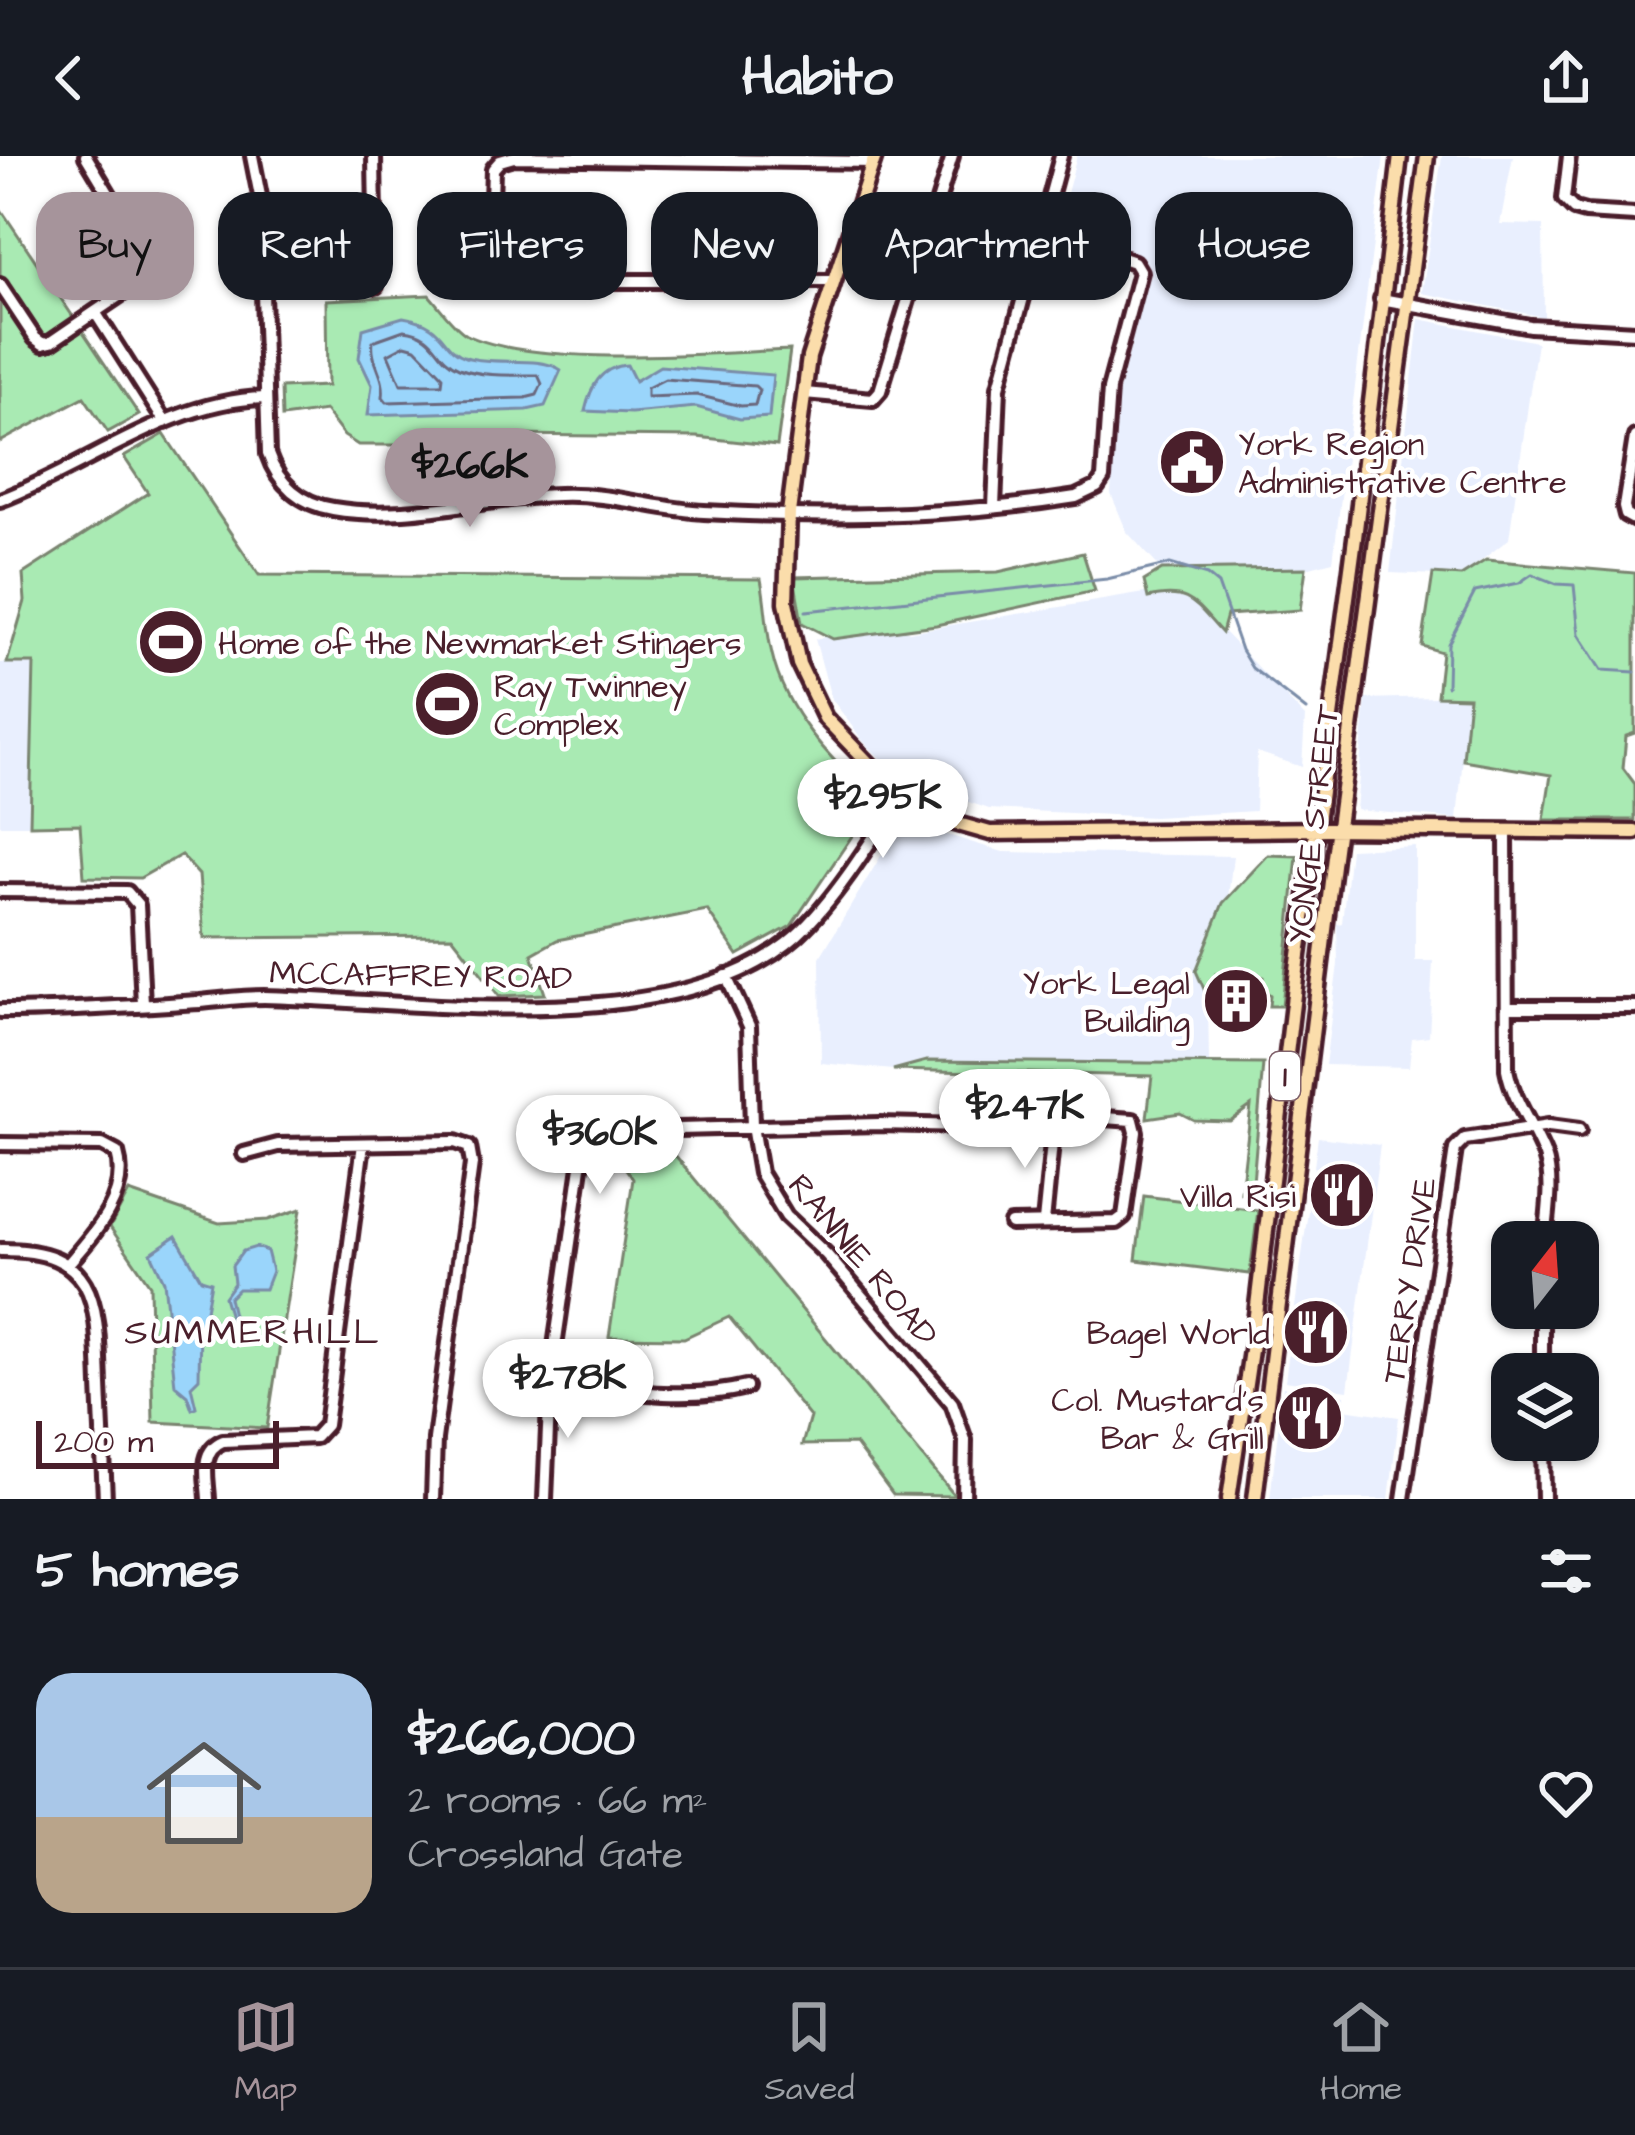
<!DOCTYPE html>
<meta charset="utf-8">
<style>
body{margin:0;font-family:"Architects Daughter",sans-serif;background:#242831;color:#f1f3f6;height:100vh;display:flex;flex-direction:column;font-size:45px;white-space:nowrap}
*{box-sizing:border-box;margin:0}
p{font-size:39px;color:#9ea1a6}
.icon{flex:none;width:66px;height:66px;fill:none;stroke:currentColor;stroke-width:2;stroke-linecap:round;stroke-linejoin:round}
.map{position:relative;height:1343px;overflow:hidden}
.panel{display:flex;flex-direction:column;background:#171b24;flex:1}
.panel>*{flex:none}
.hud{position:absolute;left:36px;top:36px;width:1563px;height:108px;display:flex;gap:24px}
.needle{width:78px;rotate:17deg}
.fabs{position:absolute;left:1491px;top:1065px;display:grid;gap:24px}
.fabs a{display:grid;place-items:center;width:108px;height:108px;border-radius:24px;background:#171b24;box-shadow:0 3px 9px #0004;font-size:60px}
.scale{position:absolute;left:36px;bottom:30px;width:243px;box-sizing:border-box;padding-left:12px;border:6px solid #4a1f2b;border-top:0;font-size:33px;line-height:42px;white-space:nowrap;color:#4a1f2b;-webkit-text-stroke:9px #fff;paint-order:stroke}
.price{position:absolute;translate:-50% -102px;padding:0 27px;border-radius:42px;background:#fff;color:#222;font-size:39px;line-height:78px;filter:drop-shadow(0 3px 6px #0008)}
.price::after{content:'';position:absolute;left:50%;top:72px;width:36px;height:27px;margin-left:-18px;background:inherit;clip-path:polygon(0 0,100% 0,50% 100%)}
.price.active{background:#a6949b;color:#111}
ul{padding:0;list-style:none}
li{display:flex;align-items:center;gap:36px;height:300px;padding:0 36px}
li span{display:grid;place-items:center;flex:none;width:336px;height:240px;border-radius:36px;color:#555}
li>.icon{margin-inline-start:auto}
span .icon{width:144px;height:144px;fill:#fffc;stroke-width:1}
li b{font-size:51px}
h2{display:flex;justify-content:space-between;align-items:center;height:144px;padding:0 36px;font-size:51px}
.chip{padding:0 42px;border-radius:36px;background:#171b24;box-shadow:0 3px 9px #0004;font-size:42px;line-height:108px}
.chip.active{background:#a6949b;color:#111}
header{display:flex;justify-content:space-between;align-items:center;height:156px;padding:0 36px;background:#171b24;font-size:54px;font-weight:700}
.tab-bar{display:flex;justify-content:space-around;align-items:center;height:168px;border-top:3px solid #363941;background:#171b24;font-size:33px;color:#9ea1a6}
.tab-bar a{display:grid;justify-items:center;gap:6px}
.tab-bar .active{color:#a6949b}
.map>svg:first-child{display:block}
.built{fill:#e9effe}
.green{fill:#a9eab3;stroke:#7a846f;stroke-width:3}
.water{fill:#9ad5fb;stroke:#7a8ca8;stroke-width:3}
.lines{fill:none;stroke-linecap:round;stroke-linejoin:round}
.shore{stroke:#6a687e;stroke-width:3}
.stream{stroke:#7a8ca8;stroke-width:3}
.minor-casing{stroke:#4a1f2b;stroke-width:20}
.major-casing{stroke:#4a1f2b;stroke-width:21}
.minor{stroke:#fff;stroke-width:10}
.major{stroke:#fbddab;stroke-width:12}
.labels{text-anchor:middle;stroke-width:9;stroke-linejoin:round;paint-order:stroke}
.shield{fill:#fff;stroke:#80626b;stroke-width:3}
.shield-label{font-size:30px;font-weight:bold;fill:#4a1f2b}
.poi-label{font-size:33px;fill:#4a1f2b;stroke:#fff;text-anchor:end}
.street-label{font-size:33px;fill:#4a1f2b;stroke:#fff}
.neighbourhood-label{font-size:36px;letter-spacing:3px;fill:#4a1f2b;stroke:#fff}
</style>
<header><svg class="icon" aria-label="back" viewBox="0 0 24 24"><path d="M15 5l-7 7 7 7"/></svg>Habito<svg class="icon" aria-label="share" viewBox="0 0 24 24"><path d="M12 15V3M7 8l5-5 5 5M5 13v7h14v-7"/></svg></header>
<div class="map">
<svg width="1635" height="1343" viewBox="0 0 1635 1343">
<rect width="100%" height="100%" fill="#fff"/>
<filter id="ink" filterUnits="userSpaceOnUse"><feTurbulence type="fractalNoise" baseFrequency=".00833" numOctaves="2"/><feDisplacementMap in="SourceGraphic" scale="24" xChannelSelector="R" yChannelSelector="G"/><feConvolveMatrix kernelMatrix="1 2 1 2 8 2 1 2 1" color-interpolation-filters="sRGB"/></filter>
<g filter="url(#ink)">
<path class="built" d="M1077,0h307l-51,405 -27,7 -144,2 -35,-38 -16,-38 6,-96 27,-104 2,-23 -17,-19 -75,-10z
M1442,0h71l-13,68 43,1 1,92 -122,-24z
M1419,163l118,23 -28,197 -48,37 -71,-3z
M1181,431l124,130 -3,50 -45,-15 -2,59 -101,6 -165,-8 -88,-30 -38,-38 -32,-43 -16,-59 75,-16 19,9z
M34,506l-4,163h-30v-162z
M1469,540l-12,123 -101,-9 10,-111z
M902,665l101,31 230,4 -5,42 -32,73 12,27 1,66 -283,-3 -33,9 -72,-7 -1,-106z
M1415,690v115h18l-4,75 -17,2 -3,29 -84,-2 13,-101 -1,-40 5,-1 8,-74z
M1318,981l62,8 -32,245 -63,-9z
M1283,1231l62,8 -1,14 55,8 -10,82h-119z"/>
<path class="green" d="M0,52l139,207 -31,17 -24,-35 -84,45z
M429,139c11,12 24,32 38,40 70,33 243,18 323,15l-13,96 -80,-9 -192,-2 -50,2 -38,8h-59l-14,-9 -19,-25 -43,6 -1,-29 46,-2 -1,-86z
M164,278l95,141 502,4c5,25 5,51 11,75 13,60 62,108 103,148l-84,124 -53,29 -31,-45 -150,30 -25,14 13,40 -46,2 -47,-60 -248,2 -5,-63 -18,-20 -41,23 -56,-1 -4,-53 -50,1 4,-162h-27l18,-62 -2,-27 125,-81 -24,-36z
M1083,397l12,38 -159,34 -103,14 -31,-16 -8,-46 204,-5z
M1486,404l149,13v160l-9,3 -3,32 12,16v36h-91l7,-45 -88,-15 6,-63 -32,-1 5,-44 -20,-6 11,-72 28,2z
M1306,412l-6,42 -73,5 -5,18c-27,-29 -32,-45 -74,-35l-4,-17 18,-11z
M1268,699l29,1 -15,150h-13l1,-11 -7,-6v-12l-47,-3 2,23 -10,1 -12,-27 27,-68z
M926,905l337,3 -11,130 -11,-1 10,-87 -21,15 -36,-1 -14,-7 -33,5 5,-42 -259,-6z
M604,981l57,1 294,358 -62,-1 -38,-51 -53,1 8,-28 -81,-100 -45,21 -75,-1 24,-158z
M129,1036l90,31 49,-3 33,-11 -34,219 -114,-6 -3,-137 -40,-58z
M1144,1040l114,14 -8,64 -114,-14z"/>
<path class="water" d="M403,161c45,7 36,31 63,40 27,9 75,-2 95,13l-16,36 -18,4 -159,5 4,-30 -13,-27 4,-29z
M627,209l8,16 25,-15 113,9 -4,42 -29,2 -44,-12 -65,6 -46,-2c6,-25 15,-44 42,-46z
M176,1080l25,43 10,3 -5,28 17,23 10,-6 -9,-30 10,-14 -2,-17 11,-15 13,-4 11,4 5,20 -7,18h-27l-9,9 8,34 -7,5 -13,-1 -10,-14 -7,3 -1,53 -8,8 5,21 -4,2 -5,-14 -12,-10 -11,-104 -13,-28z"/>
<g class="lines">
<path class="shore" d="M404,174c35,4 29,27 55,38 23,9 54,7 79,7l4,9 -5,11 -12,3 -138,4 -4,-5c3,-22 -13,-34 -10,-56z
M405,189l11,3 27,28 -1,8h-41l-13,-30z
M665,223l90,7 4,4 -4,15 -14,1 -44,-11 -50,2v-9z"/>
<path class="stream" d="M806,455l301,-32 63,-15 37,11 11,9 23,66 11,18 54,42
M1447,530l1,-42 27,-52 44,-9 13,-9 25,10 17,1 5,49 23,36 33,2"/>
<g class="minor-casing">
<path id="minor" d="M86,0l30,50 22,65 -6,16 -37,25 70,110
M252,0l8,40 8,258c10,30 33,50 65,55 75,13 151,-12 226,-14 50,-2 97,14 145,17 124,7 250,5 372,-15l21,-10 6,-9 6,-89 31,-117 -6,-10 -9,-3 -88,-12
M374,0l2,130
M1569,0l-5,43 10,10 11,3 50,3
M831,125h-268l-63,-3 -10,-13 3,-96 7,-8 14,-4 359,5
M0,129l35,53 8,6 8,-2 44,-30
M1381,143l149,27 105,6
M804,237l69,6 7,-8 72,-235
M1635,281l-11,70 2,8 9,5
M0,344c88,-33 168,-99 264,-102
M994,351l5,-120 62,-231
M1506,677l1,236c6,32 26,57 38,87 9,26 2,59 0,86
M0,735l127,1 11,13 5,99
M726,820l23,50 3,100 8,47 26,43 40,38 126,149 13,37 -1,59
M1508,851h127
M0,855c67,0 134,-5 200,-9 22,-2 43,-5 64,-5 148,3 414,45 533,-62 38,-35 75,-95 103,-139l28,14
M0,988l102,1 15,8c13,43 -23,81 -50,112
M244,998l34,-9 177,-3 14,5 3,17 -37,275 -2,60
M1044,1066l10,-99
M0,1094c100,-1 97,55 100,135 2,38 3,76 5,114
M1542,1152v66
M550,1225c64,8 132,22 196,6
M1543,1284l1,59
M208,1343c-1,-22 -9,-48 15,-58l92,-4 11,-12 37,-281
M545,1343l5,-118 33,-228 7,-15 10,-7 279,-7 86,2 126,-9 42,3 3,12 -12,84 -8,6 -105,2
M1403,1343l52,-350 10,-10 84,-13 30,4"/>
</g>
<g class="major-casing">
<path id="major" d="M875,0l-66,201 -20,156 -3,89 13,62 26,54 75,78
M928,654l23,12 39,11 337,-4 308,3
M1229,1343l26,-176 41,-345 59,-440 45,-382
M1255,1343l79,-642 93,-701"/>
</g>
<use href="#minor" class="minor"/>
<use href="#major" class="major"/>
</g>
</g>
<defs>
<g id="civic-disc" transform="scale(3.45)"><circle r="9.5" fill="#4a1f2b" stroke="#fff"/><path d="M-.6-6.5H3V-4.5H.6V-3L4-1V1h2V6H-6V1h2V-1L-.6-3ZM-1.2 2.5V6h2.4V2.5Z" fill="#fff"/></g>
<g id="stadium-disc" transform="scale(3.45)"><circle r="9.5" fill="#4a1f2b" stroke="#fff"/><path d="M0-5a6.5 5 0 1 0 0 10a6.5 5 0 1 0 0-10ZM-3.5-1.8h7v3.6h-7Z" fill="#fff"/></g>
<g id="building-disc" transform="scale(3.45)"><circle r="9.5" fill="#4a1f2b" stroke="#fff"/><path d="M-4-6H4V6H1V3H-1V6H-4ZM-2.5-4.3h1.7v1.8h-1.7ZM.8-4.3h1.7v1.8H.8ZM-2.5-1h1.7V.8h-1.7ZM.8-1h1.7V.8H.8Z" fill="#fff"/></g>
<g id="restaurant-disc" transform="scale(3.45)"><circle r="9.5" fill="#4a1f2b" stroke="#fff"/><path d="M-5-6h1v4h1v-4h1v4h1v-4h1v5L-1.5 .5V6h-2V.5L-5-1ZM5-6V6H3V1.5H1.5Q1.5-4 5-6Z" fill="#fff"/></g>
</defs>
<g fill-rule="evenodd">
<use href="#civic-disc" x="1192" y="306"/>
<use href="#stadium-disc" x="171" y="486"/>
<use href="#stadium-disc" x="447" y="548"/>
<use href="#building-disc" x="1236" y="845"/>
<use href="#restaurant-disc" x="1342" y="1039"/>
<use href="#restaurant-disc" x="1316" y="1176"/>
<use href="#restaurant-disc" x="1310" y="1262"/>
</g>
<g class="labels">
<rect class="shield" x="1270" y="896" width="30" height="48" rx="9"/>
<g class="shield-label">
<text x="1285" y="930">1</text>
</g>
<g class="poi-label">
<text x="1238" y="299" text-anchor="start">York Region<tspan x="1238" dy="38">Administrative Centre</tspan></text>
<text x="218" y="498" text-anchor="start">Home of the Newmarket Stingers</text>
<text x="494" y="541" text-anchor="start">Ray Twinney<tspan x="494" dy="38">Complex</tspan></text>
<text x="1190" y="838">York Legal<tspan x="1190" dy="38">Building</tspan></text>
<text x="1296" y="1051">Villa Risi</text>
<text x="1270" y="1188">Bagel World</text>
<text x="1264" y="1255">Col. Mustard's<tspan x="1264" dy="38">Bar &amp; Grill</tspan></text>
</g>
<g class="street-label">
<text transform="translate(1312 668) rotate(-83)" y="12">YONGE STREET</text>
<text transform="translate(421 818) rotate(1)" y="12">MCCAFFREY ROAD</text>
<text transform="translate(864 1103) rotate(50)" y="12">RANNIE ROAD</text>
<text transform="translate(1408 1124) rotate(-81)" y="12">TERRY DRIVE</text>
</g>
<g class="neighbourhood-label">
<text x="253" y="1187">SUMMERHILL</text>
</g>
</g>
</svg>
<div class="fabs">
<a><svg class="needle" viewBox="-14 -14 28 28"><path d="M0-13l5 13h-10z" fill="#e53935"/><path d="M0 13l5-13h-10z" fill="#9ea1a6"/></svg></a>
<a><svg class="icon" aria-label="layers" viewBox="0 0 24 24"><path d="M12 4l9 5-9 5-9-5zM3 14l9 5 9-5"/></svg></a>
</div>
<div class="scale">200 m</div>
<b class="price active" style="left:470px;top:374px">$266K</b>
<b class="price" style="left:883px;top:705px">$295K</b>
<b class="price" style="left:1025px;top:1015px">$247K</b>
<b class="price" style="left:600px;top:1041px">$360K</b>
<b class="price" style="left:568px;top:1285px">$278K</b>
<div class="hud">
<a class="chip active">Buy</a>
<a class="chip">Rent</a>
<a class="chip">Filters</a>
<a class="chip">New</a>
<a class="chip">Apartment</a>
<a class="chip">House</a>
</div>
</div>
<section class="panel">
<h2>5 homes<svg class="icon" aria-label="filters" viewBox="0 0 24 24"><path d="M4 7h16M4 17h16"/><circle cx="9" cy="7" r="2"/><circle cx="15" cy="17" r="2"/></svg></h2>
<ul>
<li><span style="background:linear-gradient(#a9c7e8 60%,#b9a48a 0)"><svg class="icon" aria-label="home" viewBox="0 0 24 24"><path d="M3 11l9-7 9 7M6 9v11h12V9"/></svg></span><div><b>$266,000</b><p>2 rooms · 66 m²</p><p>Crossland Gate</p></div><svg class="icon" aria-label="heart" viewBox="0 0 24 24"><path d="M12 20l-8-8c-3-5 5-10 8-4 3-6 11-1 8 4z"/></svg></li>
</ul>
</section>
<nav class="tab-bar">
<a class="active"><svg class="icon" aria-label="map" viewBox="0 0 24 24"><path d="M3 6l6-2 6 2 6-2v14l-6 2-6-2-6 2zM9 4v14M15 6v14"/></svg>Map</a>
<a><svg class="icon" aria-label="saved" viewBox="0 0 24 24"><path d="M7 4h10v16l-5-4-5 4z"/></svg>Saved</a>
<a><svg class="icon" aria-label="home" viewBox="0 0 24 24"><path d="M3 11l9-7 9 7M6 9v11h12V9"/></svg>Home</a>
</nav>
